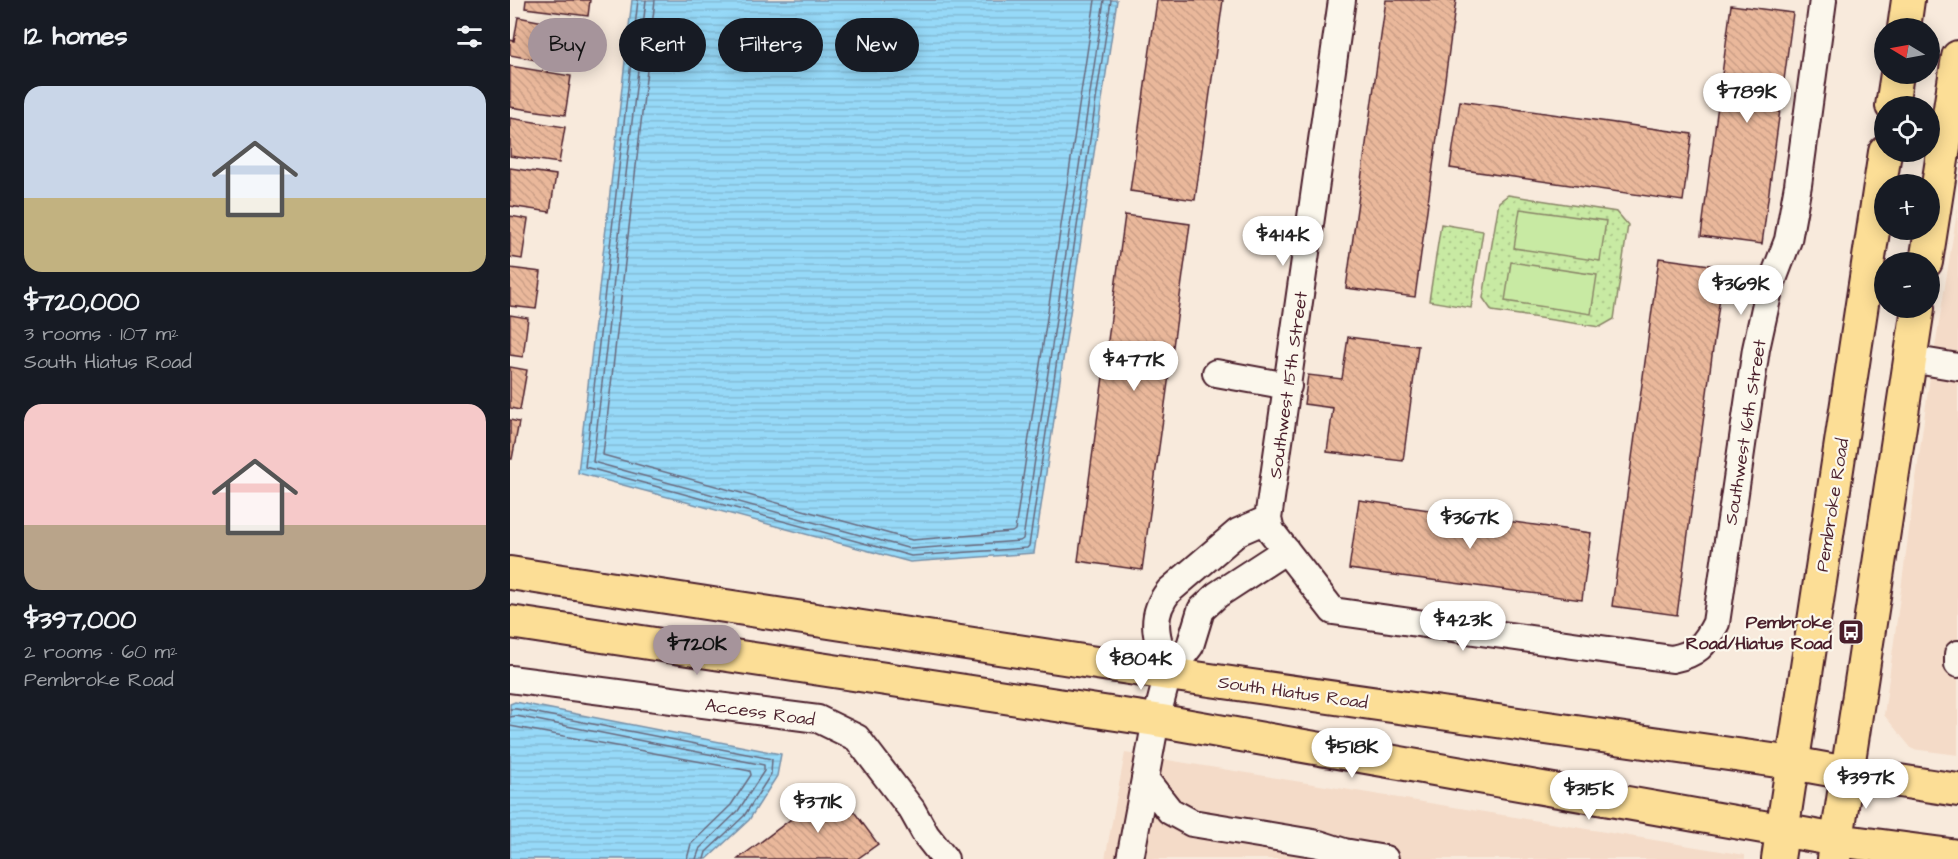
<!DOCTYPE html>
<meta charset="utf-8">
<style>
body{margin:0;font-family:"Architects Daughter",sans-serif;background:#242831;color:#f1f3f6;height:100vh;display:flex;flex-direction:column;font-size:22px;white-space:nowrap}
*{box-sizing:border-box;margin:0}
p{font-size:20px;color:#9ea1a6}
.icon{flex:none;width:33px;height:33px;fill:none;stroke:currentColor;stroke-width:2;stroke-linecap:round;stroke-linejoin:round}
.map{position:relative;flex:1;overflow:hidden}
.panel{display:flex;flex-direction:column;background:#171b24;width:510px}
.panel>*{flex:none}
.banner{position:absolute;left:18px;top:18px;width:570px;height:54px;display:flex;gap:12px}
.needle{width:39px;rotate:280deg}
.tools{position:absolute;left:1364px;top:18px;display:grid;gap:12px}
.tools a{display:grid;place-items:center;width:66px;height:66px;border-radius:50%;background:#171b24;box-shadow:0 3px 15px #0003;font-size:30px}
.price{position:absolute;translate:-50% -51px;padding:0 14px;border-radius:21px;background:#fff;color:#222;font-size:20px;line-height:39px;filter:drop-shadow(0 2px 3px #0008)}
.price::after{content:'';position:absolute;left:50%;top:36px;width:18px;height:14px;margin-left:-9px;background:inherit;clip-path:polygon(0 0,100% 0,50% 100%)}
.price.current{background:#a6949b;color:#111}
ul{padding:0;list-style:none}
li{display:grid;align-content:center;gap:12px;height:318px;padding:0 24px}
li span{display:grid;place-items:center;height:186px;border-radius:18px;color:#555}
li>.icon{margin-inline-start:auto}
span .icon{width:108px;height:108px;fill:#fffc;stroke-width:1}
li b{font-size:26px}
h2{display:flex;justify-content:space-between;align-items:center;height:72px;padding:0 24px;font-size:26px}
.chip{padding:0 21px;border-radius:27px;background:#171b24;box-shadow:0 3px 15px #0003;font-size:21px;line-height:54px}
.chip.current{background:#a6949b;color:#111}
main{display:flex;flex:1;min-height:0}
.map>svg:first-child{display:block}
.built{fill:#f4dbc8}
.green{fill:url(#green-dots);stroke:#898467;stroke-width:1.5}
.pitch{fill:#c8eaa3;stroke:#898467;stroke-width:1.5}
.water{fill:url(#water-rules);stroke:#788fa6;stroke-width:1.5}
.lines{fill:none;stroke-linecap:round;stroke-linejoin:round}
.shore{stroke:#68697d;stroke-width:1.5}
.building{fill:url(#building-back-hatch);stroke:#4a1f2b;stroke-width:1.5}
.minor-casing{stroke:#4a1f2b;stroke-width:30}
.major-casing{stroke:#4a1f2b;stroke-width:36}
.minor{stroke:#fbf7ec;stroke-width:26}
.major{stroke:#fcde96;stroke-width:32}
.labels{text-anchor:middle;stroke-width:4.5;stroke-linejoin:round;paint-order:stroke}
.street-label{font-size:18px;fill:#4a1f2b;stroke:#fbf7ec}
.poi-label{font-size:18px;font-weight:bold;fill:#4a1f2b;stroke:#fbf7ec;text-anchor:end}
</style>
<main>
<section class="panel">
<h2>12 homes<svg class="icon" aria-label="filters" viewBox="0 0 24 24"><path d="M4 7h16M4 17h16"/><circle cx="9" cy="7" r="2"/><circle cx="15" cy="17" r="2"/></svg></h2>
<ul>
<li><span style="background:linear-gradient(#c9d6e8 60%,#c2b280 0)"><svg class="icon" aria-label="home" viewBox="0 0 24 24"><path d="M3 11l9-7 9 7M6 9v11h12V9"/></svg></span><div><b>$720,000</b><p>3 rooms · 107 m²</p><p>South Hiatus Road</p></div></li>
<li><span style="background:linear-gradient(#f6c9c9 65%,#b9a48a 0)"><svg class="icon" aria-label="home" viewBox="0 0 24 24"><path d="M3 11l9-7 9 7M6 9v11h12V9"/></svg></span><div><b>$397,000</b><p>2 rooms · 60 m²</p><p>Pembroke Road</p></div></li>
</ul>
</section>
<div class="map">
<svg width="1448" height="859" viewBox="0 0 1448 859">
<defs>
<pattern id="green-dots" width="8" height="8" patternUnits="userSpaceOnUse" patternTransform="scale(1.5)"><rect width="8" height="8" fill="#c8eaa3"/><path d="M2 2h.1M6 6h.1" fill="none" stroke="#adc88c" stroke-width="1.8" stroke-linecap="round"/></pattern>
<pattern id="water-rules" width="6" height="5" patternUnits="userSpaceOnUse" patternTransform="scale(1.5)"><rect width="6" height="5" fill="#96d9f8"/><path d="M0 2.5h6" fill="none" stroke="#83bad5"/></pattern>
<pattern id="building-back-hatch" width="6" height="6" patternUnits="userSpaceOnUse" patternTransform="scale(1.5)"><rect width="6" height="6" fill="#eab89b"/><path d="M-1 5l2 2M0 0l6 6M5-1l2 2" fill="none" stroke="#ca9e86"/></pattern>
</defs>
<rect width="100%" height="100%" fill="#f8eadc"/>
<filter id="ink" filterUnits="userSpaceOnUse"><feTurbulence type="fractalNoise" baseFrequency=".0167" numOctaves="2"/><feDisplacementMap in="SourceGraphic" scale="12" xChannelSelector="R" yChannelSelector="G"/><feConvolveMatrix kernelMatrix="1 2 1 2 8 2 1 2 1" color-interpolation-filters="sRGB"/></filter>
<g filter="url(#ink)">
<path class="built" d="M1448,206v549l-46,-6 -28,-34 44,-325z
M615,753l620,102v4h-640z"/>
<path class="green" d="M998,195l109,17 11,13 -14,94 -14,8 -108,-16 -9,-13 16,-96z
M931,224l42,7 -12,77 -42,-7z"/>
<path class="pitch" d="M1010,209l86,12 -6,40 -86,-13z
M1001,262l86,13 -6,39 -86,-13z"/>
<path class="water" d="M122,0h485l-83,553 -124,9 -332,-89z
M5,702l266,52 -4,22 -28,44 -42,39h-197v-155z"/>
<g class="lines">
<path class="shore" d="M128,0l-53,467 326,89 116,-8 2,-2 82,-546
M136,0l-53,462 318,87 109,-8 3,-2 81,-539
M145,0l-52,455 309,85 100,-8 3,-2 80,-530
M0,709h6l256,50 -1,15 -27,42 -38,36 -2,7
M0,717l6,-1 248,49v6l-26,40 -38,37 -4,11
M0,726l240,45 1,4 -20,30 -40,39 -4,15"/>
</g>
<path class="building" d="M16,0h64l-2,16 -63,-8z
M647,0h66l-28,200 -65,-9z
M876,0h70l-41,297 -69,-9z
M1221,5l62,8 -31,231 -61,-8z
M8,17l61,12 -7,38 -62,-12v-15l4,1z
M0,66l61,10 -6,39 -55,-8z
M950,101l232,33 -9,67 -233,-33z
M0,118l55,9 -6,36 -49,-7z
M0,168l46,7 -6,37 -40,-6z
M615,215l65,9 -48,346 -64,-9z
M0,216l18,3 -6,40 -12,-2z
M1149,258l65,9 -47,348 -65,-9z
M0,268l31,4 -5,37 -26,-3z
M0,315l18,3 -5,39 -13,-2z
M838,337l70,9 -15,115 -76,-9 6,-44 -29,-4 4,-29 34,4z
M0,367l17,3 -7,40 -10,-2z
M0,420l9,2 -7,37h-2z
M849,500l232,33 -9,67 -233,-31z
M325,786l43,58 -21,15h-119z"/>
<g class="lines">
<g class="minor-casing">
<path id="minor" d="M832,0l-74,519 3,12 62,80 339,48c25,-5 33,-14 44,-36l40,-274 13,-59 19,-50 10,-55 25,-185
M1400,359l48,8
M706,373l72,13
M1448,654v10
M658,674c-9,-31 -22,-55 1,-83l69,-59 30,-13
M0,679l308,40 39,19 55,72 14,25 19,24
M635,779l25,32 22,12 127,21 25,8 41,7
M620,859l26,-139 12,-46 22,-28 11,-36 16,-15 69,-45"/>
</g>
<g class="major-casing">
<path id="major" d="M1394,28l4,-28
M1382,106l5,-32
M1416,262l32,-205
M0,573l658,101 624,89 55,10 111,17
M0,622l646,98 681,120 121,16
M1268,859l107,-707
M1324,859l84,-551"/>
</g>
<use href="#minor" class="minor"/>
<use href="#major" class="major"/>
</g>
</g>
<defs>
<g id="bus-square" transform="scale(1.35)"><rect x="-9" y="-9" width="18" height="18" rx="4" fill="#4a1f2b" stroke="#fbf7ec"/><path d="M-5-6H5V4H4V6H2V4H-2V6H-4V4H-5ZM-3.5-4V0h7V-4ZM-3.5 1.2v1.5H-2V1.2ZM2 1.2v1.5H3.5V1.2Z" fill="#fff"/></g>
</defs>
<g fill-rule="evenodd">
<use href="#bus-square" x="1341" y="632"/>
</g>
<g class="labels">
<g class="street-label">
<text transform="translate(778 385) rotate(-82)" y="6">Southwest 15th Street</text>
<text transform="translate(1235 432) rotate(-81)" y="6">Southwest 16th Street</text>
<text transform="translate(1322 505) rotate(-81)" y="6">Pembroke Road</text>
<text transform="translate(783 692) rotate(8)" y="6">South Hiatus Road</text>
<text transform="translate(250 712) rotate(8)" y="6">Access Road</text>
</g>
<g class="poi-label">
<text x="1322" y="628">Pembroke<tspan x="1322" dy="21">Road/Hiatus Road</tspan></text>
</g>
</g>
</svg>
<div class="tools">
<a><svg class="needle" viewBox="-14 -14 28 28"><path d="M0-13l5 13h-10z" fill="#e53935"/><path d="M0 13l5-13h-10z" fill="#9ea1a6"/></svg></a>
<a><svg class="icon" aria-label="locate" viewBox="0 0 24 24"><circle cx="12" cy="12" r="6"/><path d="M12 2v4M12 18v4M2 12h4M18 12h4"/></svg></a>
<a>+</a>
<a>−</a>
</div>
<b class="price" style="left:1237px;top:124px">$789K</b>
<b class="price" style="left:773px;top:267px">$414K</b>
<b class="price" style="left:1231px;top:316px">$369K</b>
<b class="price" style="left:624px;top:392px">$477K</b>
<b class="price" style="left:960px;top:550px">$367K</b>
<b class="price" style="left:953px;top:652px">$423K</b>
<b class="price current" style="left:187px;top:676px">$720K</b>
<b class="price" style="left:631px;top:691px">$804K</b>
<b class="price" style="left:842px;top:779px">$518K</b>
<b class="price" style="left:1356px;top:810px">$397K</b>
<b class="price" style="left:1079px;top:821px">$315K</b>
<b class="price" style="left:308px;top:834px">$371K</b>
<div class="banner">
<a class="chip current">Buy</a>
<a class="chip">Rent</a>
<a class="chip">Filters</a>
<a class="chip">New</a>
</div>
</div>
</main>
